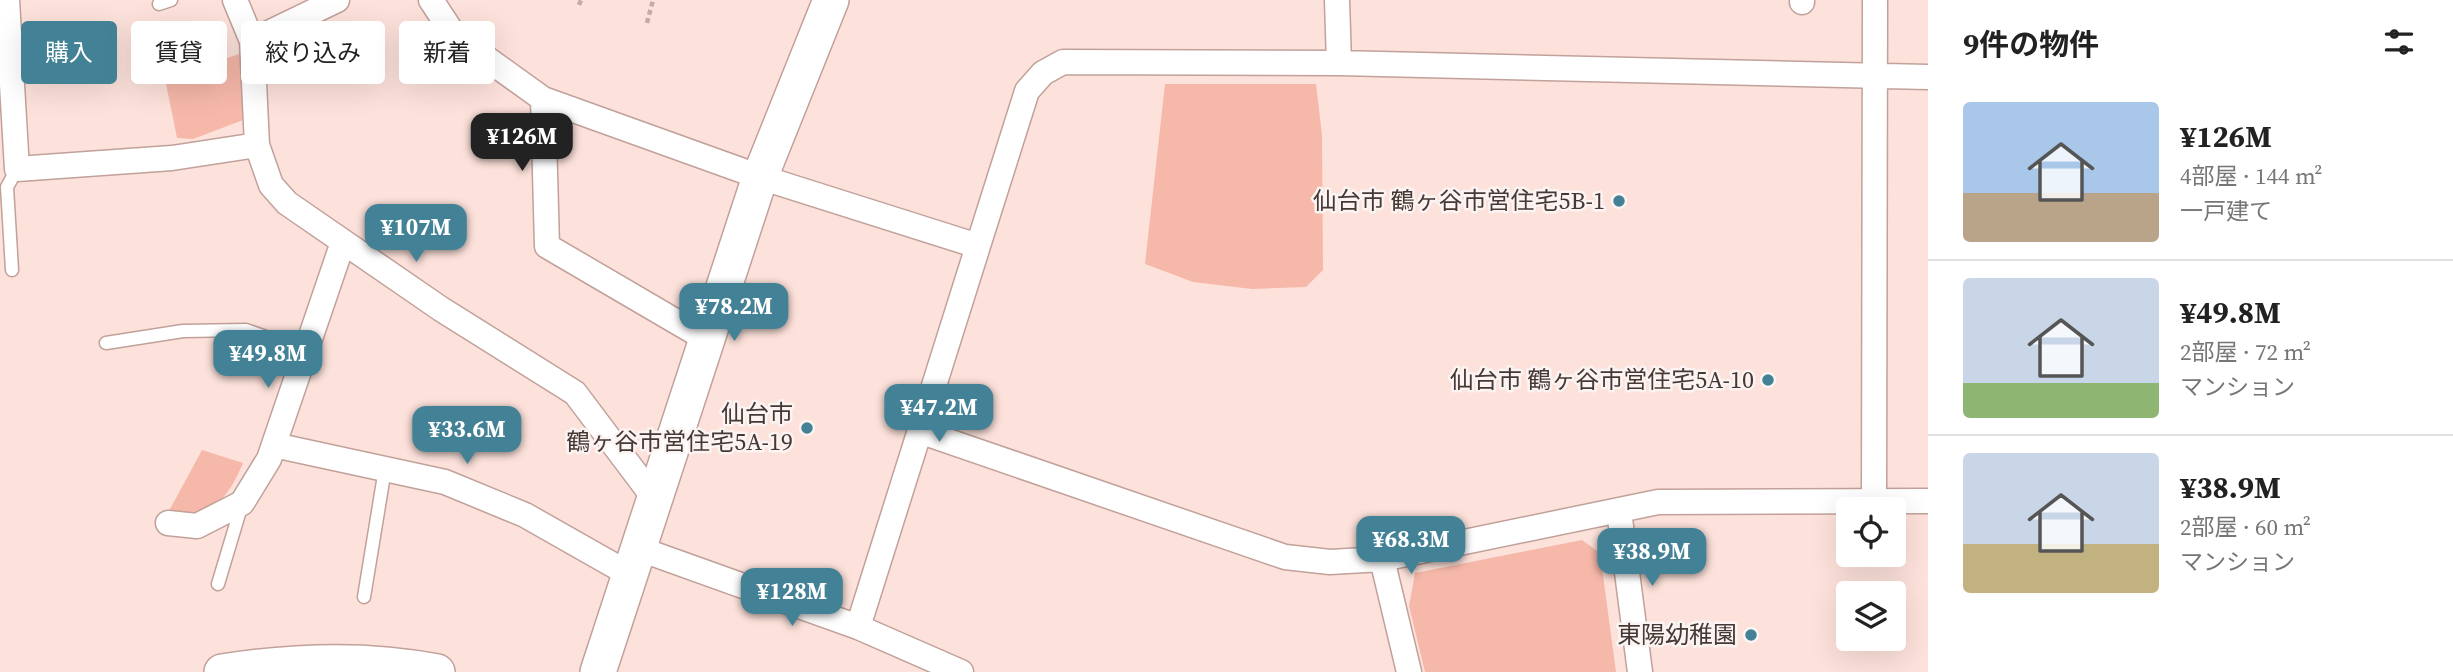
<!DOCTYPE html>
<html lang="ja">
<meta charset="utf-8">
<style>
body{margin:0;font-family:"Source Serif 4","Noto Sans JP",serif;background:#f2f2f2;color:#222;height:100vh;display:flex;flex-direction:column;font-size:26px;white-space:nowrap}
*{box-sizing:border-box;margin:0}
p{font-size:23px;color:#767676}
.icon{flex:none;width:38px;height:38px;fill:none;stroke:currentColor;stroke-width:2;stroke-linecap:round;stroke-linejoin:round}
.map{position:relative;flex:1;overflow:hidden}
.panel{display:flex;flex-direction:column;background:#fff;width:525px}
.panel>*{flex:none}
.hud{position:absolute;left:21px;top:21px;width:665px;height:63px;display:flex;gap:14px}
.controls{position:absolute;left:1836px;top:497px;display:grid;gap:14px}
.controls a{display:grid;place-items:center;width:70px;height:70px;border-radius:7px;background:#fff;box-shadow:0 7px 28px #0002;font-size:35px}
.price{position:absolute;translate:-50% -60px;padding:0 16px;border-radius:14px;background:#438296;color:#fff;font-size:23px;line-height:46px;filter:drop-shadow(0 2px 4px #0008)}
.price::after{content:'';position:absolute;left:50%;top:42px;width:21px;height:16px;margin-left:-10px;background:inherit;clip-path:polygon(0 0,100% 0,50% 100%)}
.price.active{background:#222;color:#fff}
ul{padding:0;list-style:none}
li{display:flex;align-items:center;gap:21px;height:175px;padding:0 35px}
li+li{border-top:2px solid #e0e0e0}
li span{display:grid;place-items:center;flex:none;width:196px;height:140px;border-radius:7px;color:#555}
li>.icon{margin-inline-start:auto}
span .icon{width:84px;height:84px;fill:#fffc;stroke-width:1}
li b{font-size:30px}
h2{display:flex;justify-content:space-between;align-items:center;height:84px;padding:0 35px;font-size:30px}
.tag{padding:0 24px;border-radius:7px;background:#fff;box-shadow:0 7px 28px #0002;font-size:24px;line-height:63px}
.tag.active{background:#438296;color:#fff}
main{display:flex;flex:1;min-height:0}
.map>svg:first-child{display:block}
.green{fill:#f6b8a9}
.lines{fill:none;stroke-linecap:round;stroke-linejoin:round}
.lane-casing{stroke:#c1a19a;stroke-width:15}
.street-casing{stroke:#c1a19a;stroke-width:27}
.secondary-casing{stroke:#c1a19a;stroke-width:38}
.path{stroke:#c3aca6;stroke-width:4.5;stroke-dasharray:5 3.5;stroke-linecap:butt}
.lane{stroke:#fff;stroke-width:12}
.street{stroke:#fff;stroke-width:24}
.secondary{stroke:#fff;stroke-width:35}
.poi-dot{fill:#438296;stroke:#fbf4f2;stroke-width:2.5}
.labels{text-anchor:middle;stroke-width:5;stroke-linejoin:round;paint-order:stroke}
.poi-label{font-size:24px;fill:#453835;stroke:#fbf4f2;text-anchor:end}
</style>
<main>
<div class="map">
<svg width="1928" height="672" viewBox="0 0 1928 672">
<rect width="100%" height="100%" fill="#fde2db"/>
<path class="green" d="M242,53l4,66 -53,20 -16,-1 -12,-59z
M1165,84h151l6,51 1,135 -17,17 -54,2 -59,-7 -48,-18z
M202,450l41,13c-11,26 -20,39 -44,54l-26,-4 -4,-2z
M1582,540l18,13 16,119h-191l-16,-66 6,-33z"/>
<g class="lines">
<g class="lane-casing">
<path id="lane" d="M159,4l12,-4
M12,270l-5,-83 10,-18
M106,343l77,-12 63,-1 60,21
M218,584l24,-80
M364,597l21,-128"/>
</g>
<g class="street-casing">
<path id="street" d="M7,0l10,169 155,-11 85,-13
M235,0l17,41 5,104 14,40 16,18 154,106 134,84 79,105
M431,0l23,35 89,64 217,78 218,69 49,-155 16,-18 20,-11 276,1 589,14
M1337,0l2,63
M1802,2v-2
M252,41l85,-41
M543,99l4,147 159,93
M919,431l366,126 45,5 52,-3 276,-57 270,-1
M274,445l171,37 80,33 104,59
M1874,501l1,-501
M1619,511l21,161
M168,523l29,3 45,-23 27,-44 74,-217
M637,548l221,79 103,45
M1382,559l27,113
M858,627l120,-381"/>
</g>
<g class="secondary-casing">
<path id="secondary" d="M222,672c71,-11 144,-14 215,0
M598,672l162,-495 71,-177"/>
</g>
<path class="path" d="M579,5l2,-5
M647,23l6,-23"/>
<use href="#lane" class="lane"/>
<use href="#street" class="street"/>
<use href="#secondary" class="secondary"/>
</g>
<g class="poi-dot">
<circle cx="1619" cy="201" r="7"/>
<circle cx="1768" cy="380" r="7"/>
<circle cx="807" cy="428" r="7"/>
<circle cx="1751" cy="635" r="7"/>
</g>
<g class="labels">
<g class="poi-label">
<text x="1605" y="209">仙台市 鶴ヶ谷市営住宅5B-1</text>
<text x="1754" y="388">仙台市 鶴ヶ谷市営住宅5A-10</text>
<text x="793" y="422">仙台市<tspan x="793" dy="28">鶴ヶ谷市営住宅5A-19</tspan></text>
<text x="1737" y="643">東陽幼稚園</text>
</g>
</g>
</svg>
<div class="controls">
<a><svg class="icon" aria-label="locate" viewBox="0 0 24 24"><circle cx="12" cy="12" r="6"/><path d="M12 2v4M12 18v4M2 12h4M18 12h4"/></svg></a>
<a><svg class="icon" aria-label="layers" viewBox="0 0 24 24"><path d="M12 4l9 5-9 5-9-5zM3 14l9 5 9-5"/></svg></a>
</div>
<b class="price active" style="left:522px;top:173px">¥126M</b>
<b class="price" style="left:416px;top:264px">¥107M</b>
<b class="price" style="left:734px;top:343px">¥78.2M</b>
<b class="price" style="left:268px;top:390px">¥49.8M</b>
<b class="price" style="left:939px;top:444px">¥47.2M</b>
<b class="price" style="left:467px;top:466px">¥33.6M</b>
<b class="price" style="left:1411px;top:576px">¥68.3M</b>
<b class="price" style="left:1652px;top:588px">¥38.9M</b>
<b class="price" style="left:792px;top:628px">¥128M</b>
<div class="hud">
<a class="tag active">購入</a>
<a class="tag">賃貸</a>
<a class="tag">絞り込み</a>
<a class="tag">新着</a>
</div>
</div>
<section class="panel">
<h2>9件の物件<svg class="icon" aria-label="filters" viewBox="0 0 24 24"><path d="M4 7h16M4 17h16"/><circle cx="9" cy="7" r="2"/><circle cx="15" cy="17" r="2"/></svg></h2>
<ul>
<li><span style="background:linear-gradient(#a9c7e8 65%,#b9a48a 0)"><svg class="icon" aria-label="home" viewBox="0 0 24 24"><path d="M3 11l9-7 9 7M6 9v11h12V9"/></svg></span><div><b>¥126M</b><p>4部屋 · 144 m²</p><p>一戸建て</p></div></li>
<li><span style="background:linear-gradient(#c9d6e8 75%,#8fb573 0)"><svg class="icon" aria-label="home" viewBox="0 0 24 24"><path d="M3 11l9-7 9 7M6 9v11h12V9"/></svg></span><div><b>¥49.8M</b><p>2部屋 · 72 m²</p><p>マンション</p></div></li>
<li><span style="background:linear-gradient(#c9d6e8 65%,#c2b280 0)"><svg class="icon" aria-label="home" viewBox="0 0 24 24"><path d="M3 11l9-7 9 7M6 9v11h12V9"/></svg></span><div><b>¥38.9M</b><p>2部屋 · 60 m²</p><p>マンション</p></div></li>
</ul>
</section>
</main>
